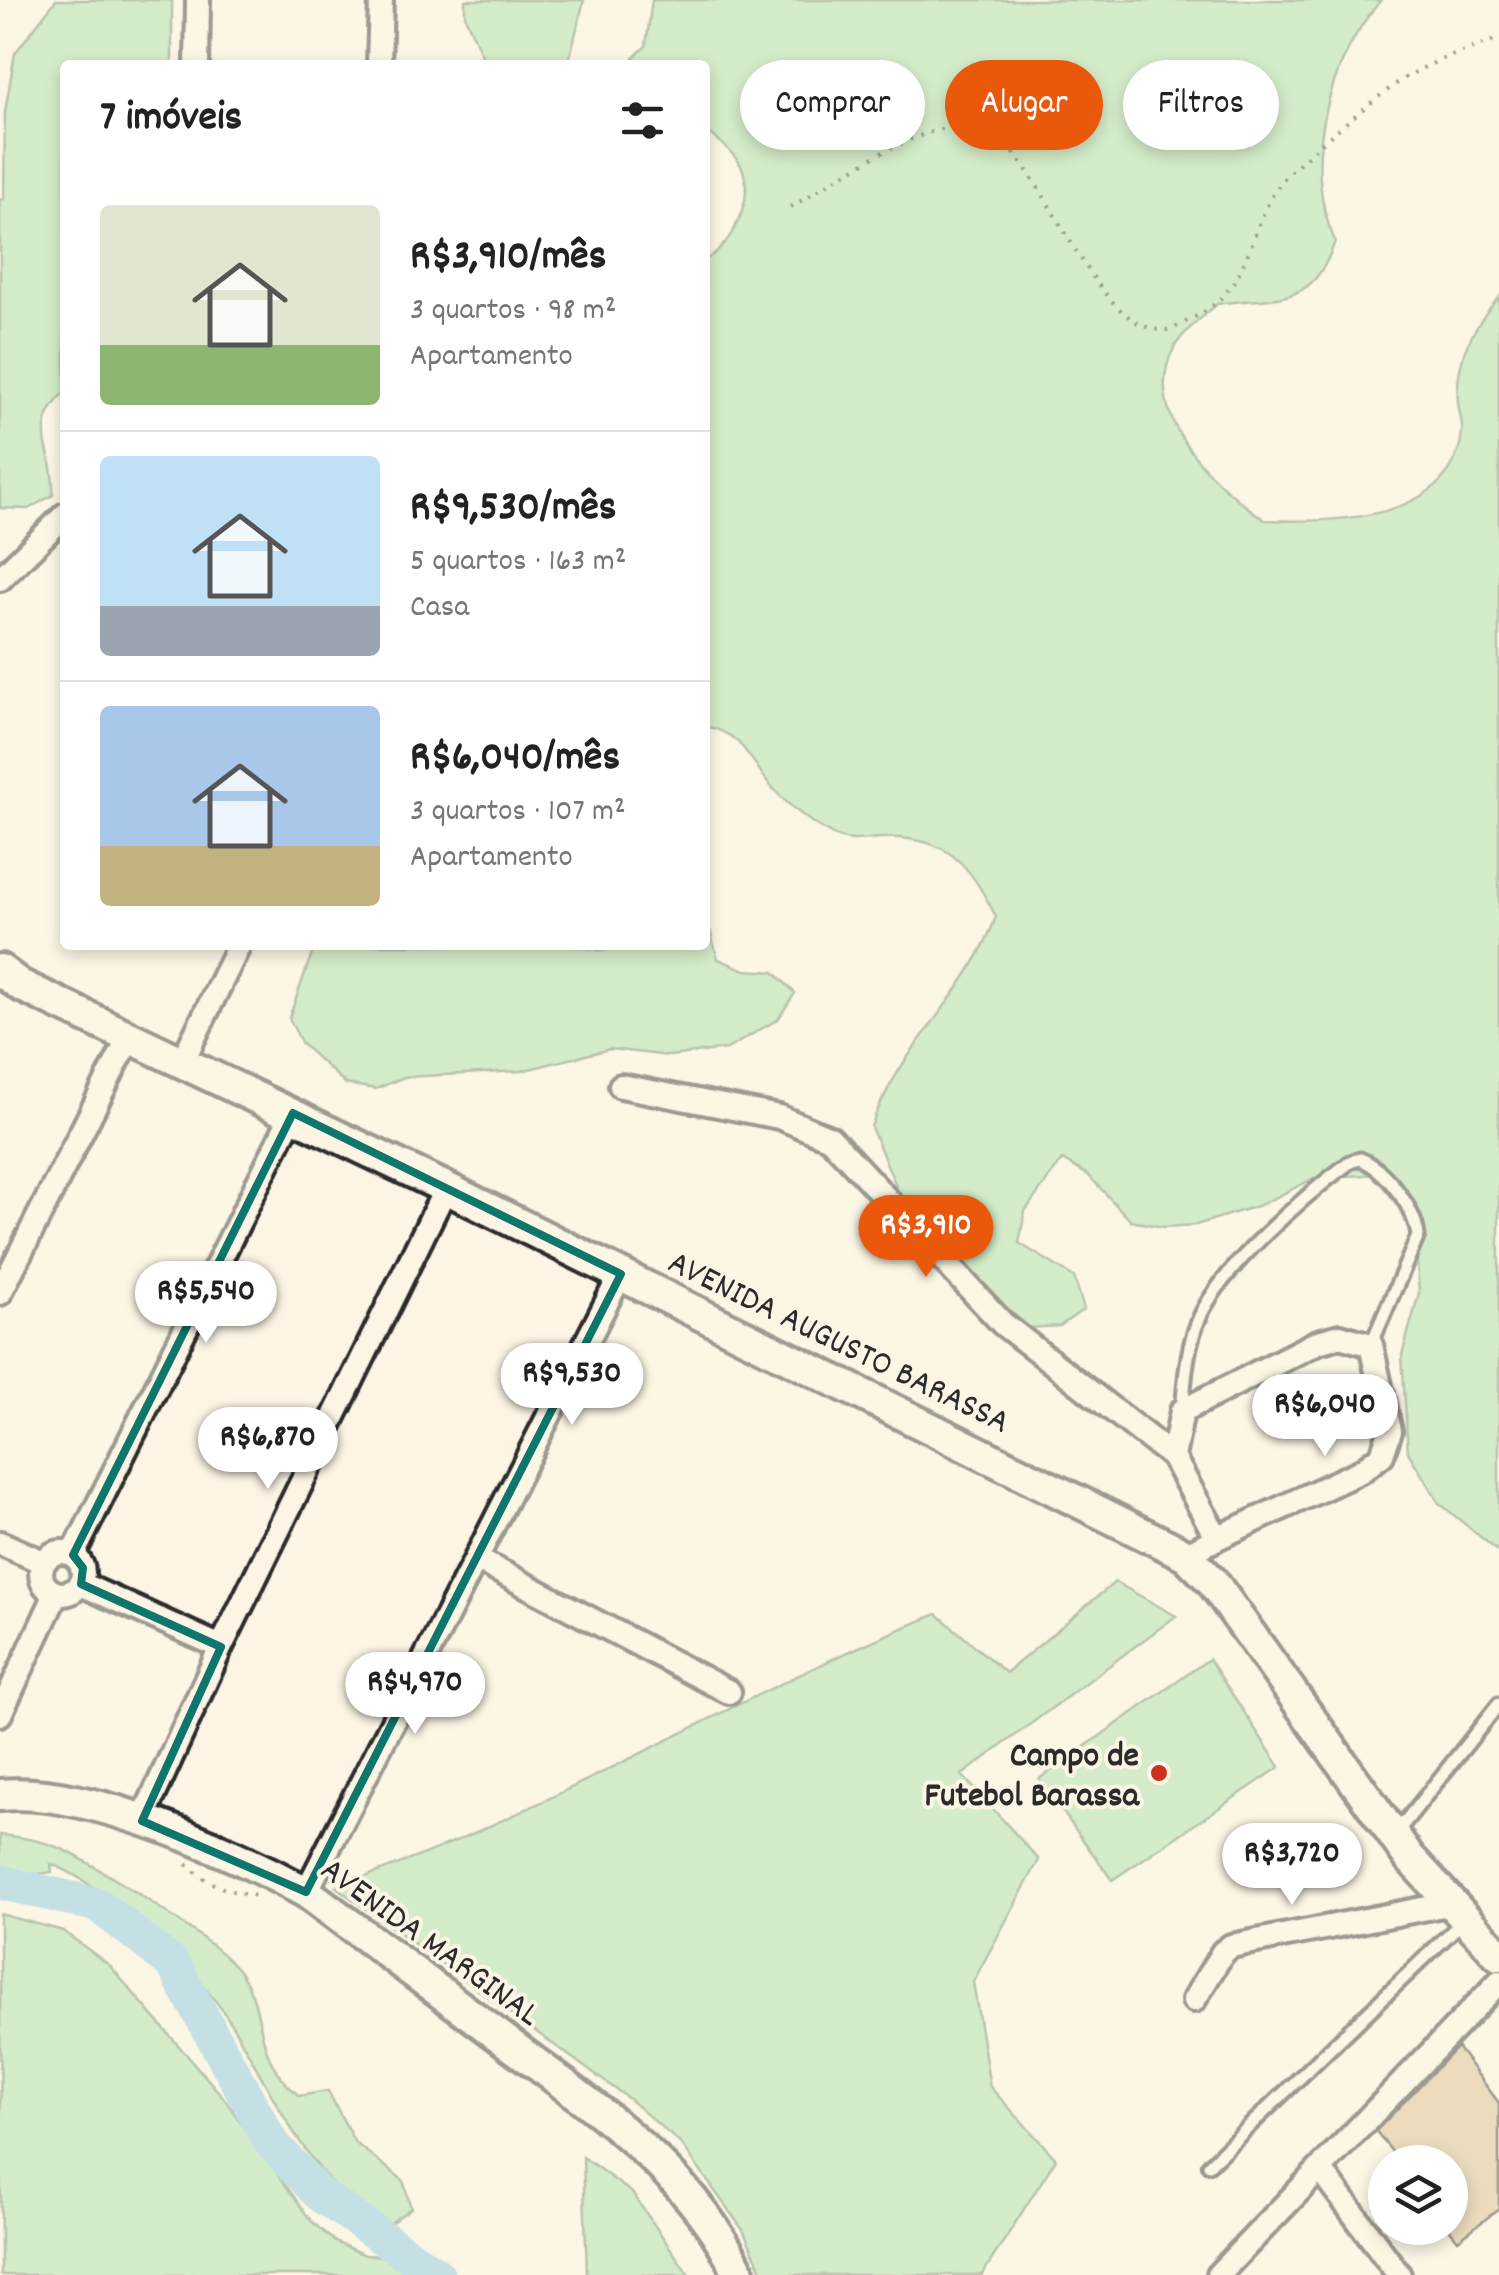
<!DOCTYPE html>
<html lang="pt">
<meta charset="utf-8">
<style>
body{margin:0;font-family:Dekko,sans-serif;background:#f2f2f2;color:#222;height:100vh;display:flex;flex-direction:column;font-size:38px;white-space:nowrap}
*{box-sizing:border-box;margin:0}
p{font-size:32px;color:#767676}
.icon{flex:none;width:55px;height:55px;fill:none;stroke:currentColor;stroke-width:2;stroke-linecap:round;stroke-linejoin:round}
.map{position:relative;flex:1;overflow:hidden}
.panel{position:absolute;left:60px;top:60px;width:650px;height:890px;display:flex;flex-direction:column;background:#fff;border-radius:10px;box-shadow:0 5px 15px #0003}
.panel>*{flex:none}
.top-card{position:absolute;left:740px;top:60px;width:608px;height:90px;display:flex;gap:20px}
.fabs{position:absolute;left:1368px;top:2145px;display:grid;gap:20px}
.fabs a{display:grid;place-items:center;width:100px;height:100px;border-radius:50%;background:#fff;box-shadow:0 5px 15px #0003;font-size:50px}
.price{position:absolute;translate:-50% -85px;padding:0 22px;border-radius:35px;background:#fff;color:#222;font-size:32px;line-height:65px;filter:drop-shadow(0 2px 5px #0008)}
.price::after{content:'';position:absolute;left:50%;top:60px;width:30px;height:22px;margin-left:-15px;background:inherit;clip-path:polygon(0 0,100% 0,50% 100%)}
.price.current{background:#ea580c;color:#fff}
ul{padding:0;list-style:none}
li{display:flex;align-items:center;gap:30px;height:250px;padding:0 40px}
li+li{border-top:2px solid #e0e0e0}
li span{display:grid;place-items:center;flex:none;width:280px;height:200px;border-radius:10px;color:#555}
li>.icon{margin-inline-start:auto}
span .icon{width:120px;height:120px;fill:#fffc;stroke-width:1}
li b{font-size:42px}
h2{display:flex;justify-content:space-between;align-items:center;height:120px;padding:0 40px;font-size:42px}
.pill{padding:0 35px;border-radius:45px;background:#fff;box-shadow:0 5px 15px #0003;font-size:35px;line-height:90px}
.pill.current{background:#ea580c;color:#fff}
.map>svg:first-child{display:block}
.green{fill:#a5e1a7;stroke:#688669;stroke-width:2.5}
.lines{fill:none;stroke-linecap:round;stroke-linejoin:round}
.river{stroke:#81c6e2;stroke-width:35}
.building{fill:#d7bc8c;stroke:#2b2b2b;stroke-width:2.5}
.lane-casing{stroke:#2b2b2b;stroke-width:19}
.street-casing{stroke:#2b2b2b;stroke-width:30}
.secondary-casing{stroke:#2b2b2b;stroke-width:38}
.path{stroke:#2b2b2b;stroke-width:4;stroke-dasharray:2.5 8;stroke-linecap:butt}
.lane{stroke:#fcf5e5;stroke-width:11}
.street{stroke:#fcf5e5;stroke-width:22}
.secondary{stroke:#fcf5e5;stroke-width:30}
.marked{fill:none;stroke:#0f766e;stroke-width:8;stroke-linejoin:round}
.poi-dot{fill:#c8321e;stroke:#fcf5e5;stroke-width:4}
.labels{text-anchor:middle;stroke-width:8;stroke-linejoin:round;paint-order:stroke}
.street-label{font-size:35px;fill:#2b2b2b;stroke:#fcf5e5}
.poi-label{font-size:35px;font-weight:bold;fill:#2b2b2b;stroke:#fcf5e5;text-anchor:end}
</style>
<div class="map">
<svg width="1499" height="2275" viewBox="0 0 1499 2275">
<rect width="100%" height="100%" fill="#fcf5e5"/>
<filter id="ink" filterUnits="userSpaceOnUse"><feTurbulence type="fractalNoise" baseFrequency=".01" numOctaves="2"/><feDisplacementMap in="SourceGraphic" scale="20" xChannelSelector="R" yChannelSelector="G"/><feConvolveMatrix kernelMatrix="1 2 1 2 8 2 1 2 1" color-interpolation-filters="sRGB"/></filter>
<g filter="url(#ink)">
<path class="green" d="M56,0h116v65h-107v327c-39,38 -9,57 -12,103l-25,14 -28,-1v-308l4,-1 1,-87 10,-59z
M465,0h119l-15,60 11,5h-94l-21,-49z
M652,0h729c-53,60 -81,166 -46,241 -23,69 -58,54 -118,63 -14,13 -34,27 -43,44 -36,68 42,138 91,172 66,3 189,2 197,-88 1,-10 -3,-20 -4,-30 -3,-40 15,-76 41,-105v1255l-60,-49 -31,-51 -6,-97 17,-62 -4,-64 -10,-32 -25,-23 -65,4 -55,27 -64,20 -32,2 -33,-6 -43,-46 -26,-15 -37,51 -6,32 55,34 10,32 -24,17 -32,2 -120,-114 -37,-87c28,-80 97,-132 125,-210 -28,-56 -50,-82 -116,-79 -19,2 -34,5 -51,-5 -21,-12 -51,-35 -64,-55 -19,-26 -26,-45 -60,-52v-466c27,-16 49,-58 38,-90 -6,-16 -26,-30 -38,-41v-64h-79l20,-19z
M705,929l5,1 8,29 27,11 29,2 21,21 -17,26 -51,30 -58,7 -59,-7 -89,22 -117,6 -28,12 -30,-5 -44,-40 -13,-26 26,-73h256l32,6 7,-6h95z
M1115,1582l61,34 -214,159 77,85 -66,122 17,105 66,72 -74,116h-218l-21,-45 -62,-86 -52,-45 -293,-212c209,-70 397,-192 601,-273l69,59z
M1209,1659l71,108 -168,113 -73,-101z
M0,1835c23,2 45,6 66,16 33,16 160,96 176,124 29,48 7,77 57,121l29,-5 27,52 48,37 8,28 -25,18c-78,-43 -112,-133 -157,-206 -28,-46 -127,-138 -178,-156l1,8 -52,8z
M0,1914l63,17 46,34 114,132 88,124 24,21 30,13 24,1 22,19h-410z
M583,2157l49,36 57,82h-102z"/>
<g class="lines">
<path class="river" d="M0,1882l98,23 75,59 98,178 48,52 118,81"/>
</g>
<path class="building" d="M1457,2047l42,56v106l-41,31 -8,-10v-68h-50l-24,-31z"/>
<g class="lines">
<g class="lane-casing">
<path id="lane" d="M1182,1411c3,-31 4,-62 17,-92 21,-51 107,-124 151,-157l10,-3c26,10 55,50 58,77l-47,109
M1397,1832l102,-128
M1209,2165l254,-244"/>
</g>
<g class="street-casing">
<path id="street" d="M197,65l1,-65
M379,65l2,-65
M0,579l65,-64
M183,1060l56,-115
M621,1086l158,31 51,21 173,186 170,133 44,81 -31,17
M0,1293l130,-257
M1173,1457l9,-46 136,-69 22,-6 31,9 19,86 -8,24 -21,16 -144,67
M0,1543l43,19
M41 1573a21 21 0 1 1 42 0a21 21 0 1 1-42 0Z
M73,1555l220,-442
M476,1559l253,133
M81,1584l140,63
M0,1714l56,-120
M142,1821l79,-174 225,-459
M306,1892l315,-618
M1194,2000l29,-48 8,-6 217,-42
M1321,2170l78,105
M1218,2275l281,-293"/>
</g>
<g class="secondary-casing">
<path id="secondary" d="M0,970l20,15 426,203 740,367 26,26 197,276 90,98
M0,1795c87,-9 230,56 306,97 66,49 132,98 197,147 89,67 189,132 237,236"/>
</g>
<path class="path" d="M791,207c49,-30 120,-80 178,-82 68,-1 116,208 196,205 9,0 20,-8 28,-12 65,-32 52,-99 97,-146 23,-23 97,-85 125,-100 26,-14 56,-23 84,-34
M187,1864c20,21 43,29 72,32"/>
<use href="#lane" class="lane"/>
<use href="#street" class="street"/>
<use href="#secondary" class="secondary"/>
</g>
</g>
<path d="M0 0H1499V2275H0ZM293,1113l328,161 -315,618 -164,-71 79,-174 -140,-63 2,-16 -10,-13z" fill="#fcf5e5" fill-opacity=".55" fill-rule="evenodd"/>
<path class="marked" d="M293,1113l328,161 -315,618 -164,-71 79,-174 -140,-63 2,-16 -10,-13z"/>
<circle class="poi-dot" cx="1159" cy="1773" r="10"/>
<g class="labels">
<g class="street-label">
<text transform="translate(840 1340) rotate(26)" y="12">AVENIDA AUGUSTO BARASSA</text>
<text transform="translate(432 1940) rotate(36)" y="12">AVENIDA MARGINAL</text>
</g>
<g class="poi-label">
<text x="1139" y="1765">Campo de<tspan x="1139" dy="40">Futebol Barassa</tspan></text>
</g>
</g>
</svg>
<div class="fabs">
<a><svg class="icon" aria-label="layers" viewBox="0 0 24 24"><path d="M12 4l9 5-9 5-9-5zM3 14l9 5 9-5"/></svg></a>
</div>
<b class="price current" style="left:926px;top:1280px">R$3,910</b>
<b class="price" style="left:206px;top:1346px">R$5,540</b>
<b class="price" style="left:572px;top:1428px">R$9,530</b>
<b class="price" style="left:1325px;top:1459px">R$6,040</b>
<b class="price" style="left:268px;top:1492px">R$6,870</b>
<b class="price" style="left:415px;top:1737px">R$4,970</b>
<b class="price" style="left:1292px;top:1908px">R$3,720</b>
<div class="top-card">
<a class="pill">Comprar</a>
<a class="pill current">Alugar</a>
<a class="pill">Filtros</a>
</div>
<section class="panel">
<h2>7 imóveis<svg class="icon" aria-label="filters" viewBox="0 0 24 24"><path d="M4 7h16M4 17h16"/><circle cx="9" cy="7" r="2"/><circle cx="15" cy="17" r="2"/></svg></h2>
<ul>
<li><span style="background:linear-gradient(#dfe7d0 70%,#8fb573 0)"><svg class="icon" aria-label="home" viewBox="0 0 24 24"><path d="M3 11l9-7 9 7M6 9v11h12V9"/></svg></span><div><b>R$3,910/mês</b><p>3 quartos · 98 m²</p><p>Apartamento</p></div></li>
<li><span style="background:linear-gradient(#bfe0f5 75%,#9aa5b1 0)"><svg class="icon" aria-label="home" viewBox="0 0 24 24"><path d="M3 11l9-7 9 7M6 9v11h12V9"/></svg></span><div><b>R$9,530/mês</b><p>5 quartos · 163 m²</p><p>Casa</p></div></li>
<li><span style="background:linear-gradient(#a9c7e8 70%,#c2b280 0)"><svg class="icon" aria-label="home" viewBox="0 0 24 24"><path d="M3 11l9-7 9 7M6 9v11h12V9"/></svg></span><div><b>R$6,040/mês</b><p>3 quartos · 107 m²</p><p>Apartamento</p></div></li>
</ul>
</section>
</div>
